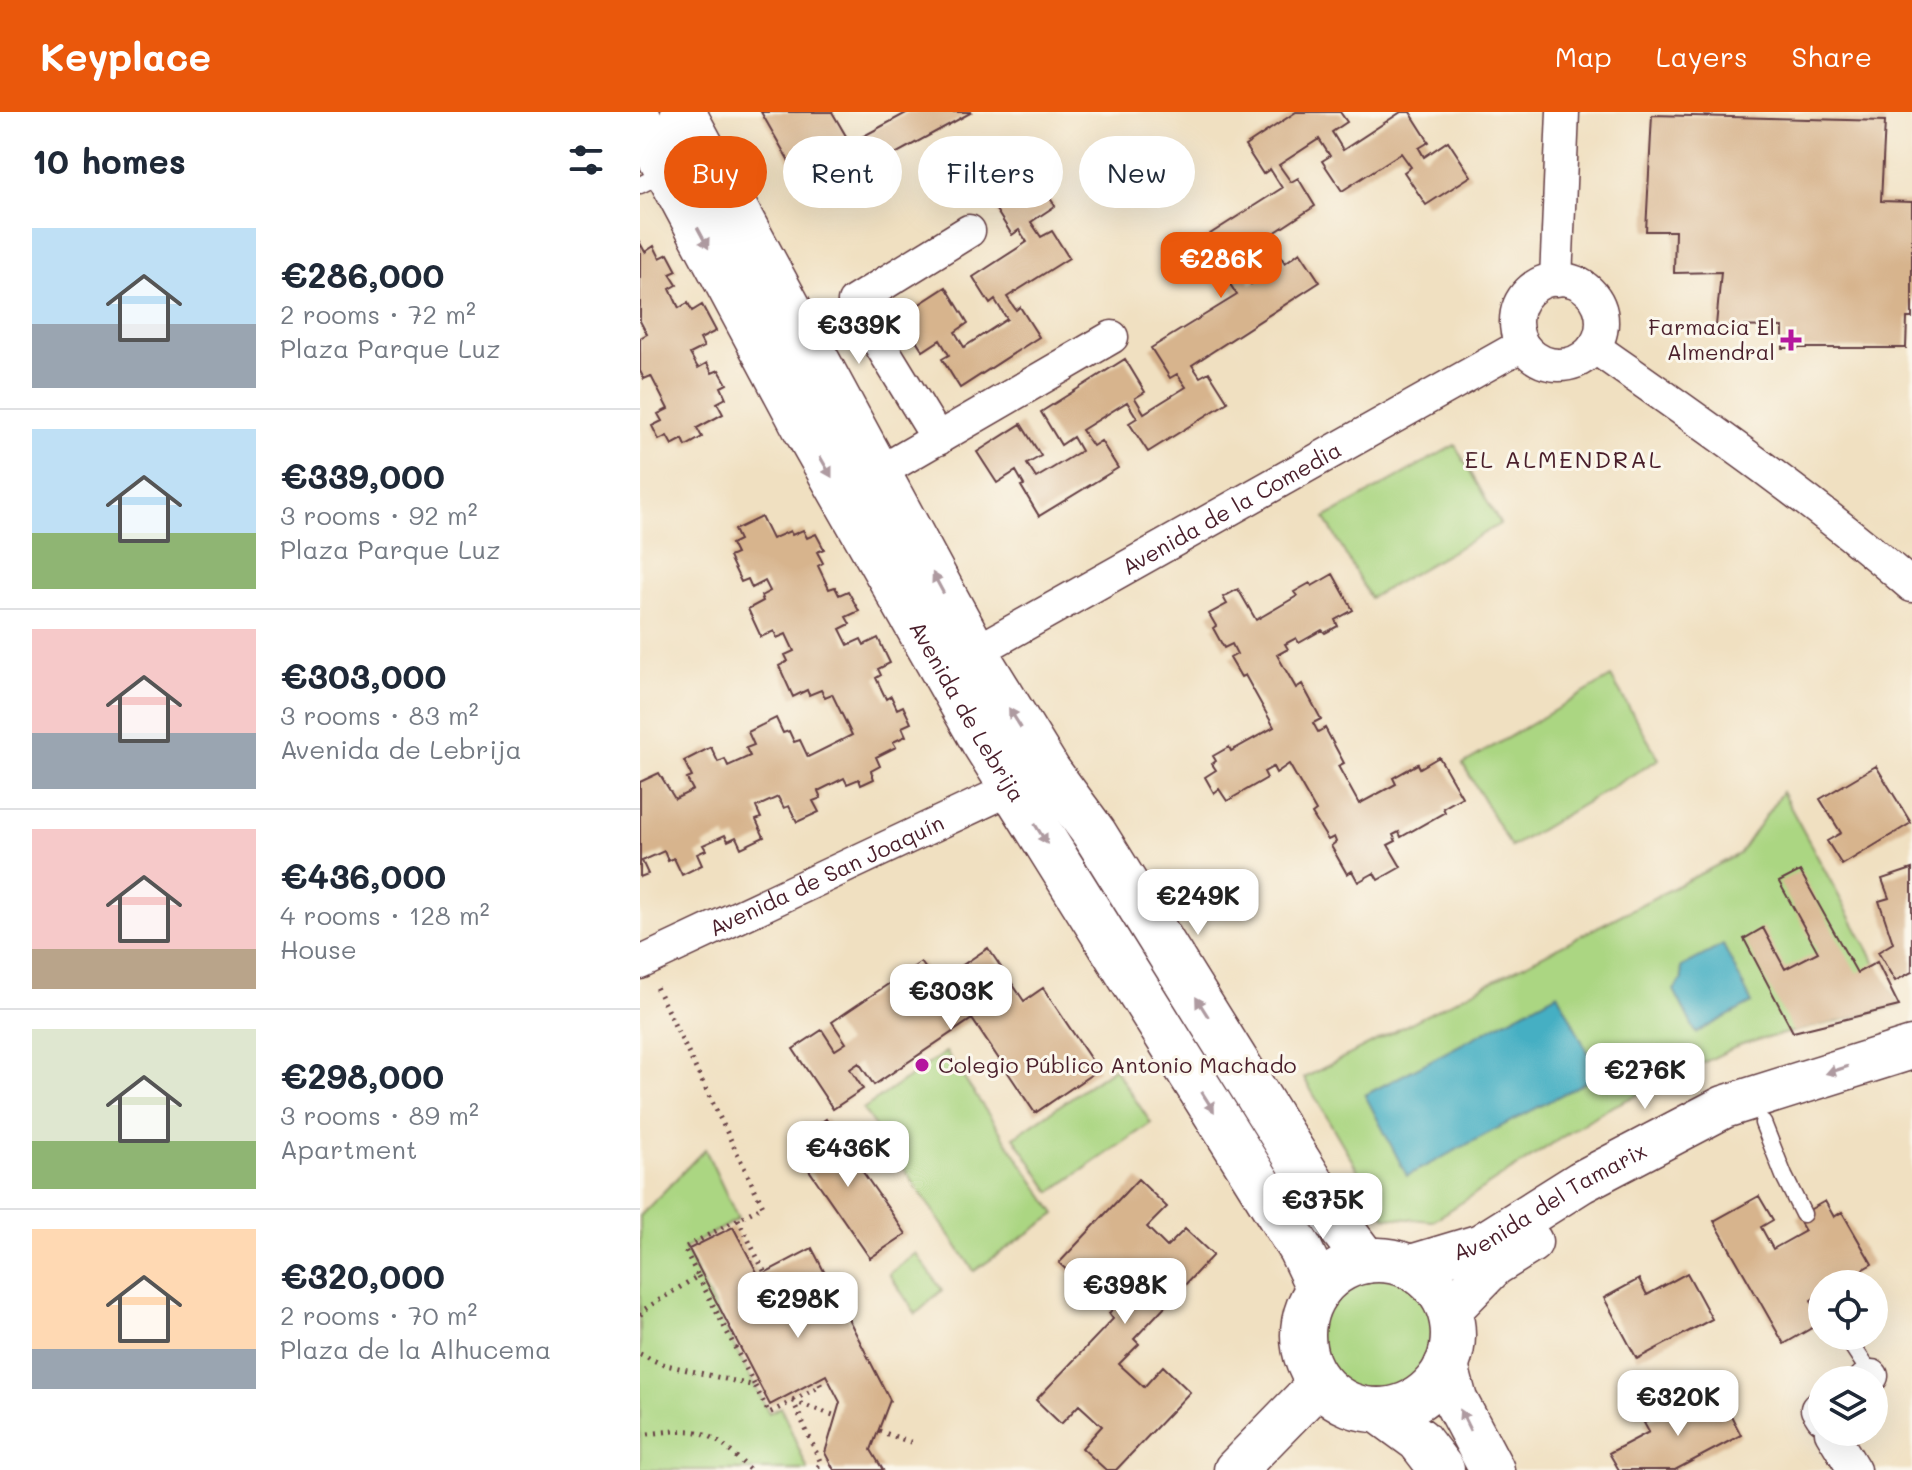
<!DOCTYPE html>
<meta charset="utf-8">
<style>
body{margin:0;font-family:Mali,sans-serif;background:#f2f2f3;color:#1f2937;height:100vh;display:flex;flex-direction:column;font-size:30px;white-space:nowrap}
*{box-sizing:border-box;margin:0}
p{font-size:26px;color:#747a83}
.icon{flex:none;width:44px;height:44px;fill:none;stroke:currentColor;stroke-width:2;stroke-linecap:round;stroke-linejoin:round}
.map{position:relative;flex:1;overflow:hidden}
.panel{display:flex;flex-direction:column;background:#fff;width:640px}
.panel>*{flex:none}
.top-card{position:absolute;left:24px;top:24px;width:760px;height:72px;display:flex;gap:16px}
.buttons{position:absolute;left:1168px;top:1158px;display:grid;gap:16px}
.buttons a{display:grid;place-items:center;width:80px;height:80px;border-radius:50%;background:#fff;box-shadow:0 8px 32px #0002;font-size:40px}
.price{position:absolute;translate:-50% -68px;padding:0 18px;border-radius:16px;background:#fff;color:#222;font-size:26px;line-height:52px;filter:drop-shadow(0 2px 4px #0008)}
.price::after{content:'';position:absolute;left:50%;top:48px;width:24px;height:18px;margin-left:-12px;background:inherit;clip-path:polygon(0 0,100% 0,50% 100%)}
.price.on{background:#ea580c;color:#fff}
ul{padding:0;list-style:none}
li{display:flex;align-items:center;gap:24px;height:200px;padding:0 32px}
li+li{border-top:2px solid #e0e1e3}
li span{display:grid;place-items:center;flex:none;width:224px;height:160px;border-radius:0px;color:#555}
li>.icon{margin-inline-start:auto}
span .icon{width:96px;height:96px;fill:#fffc;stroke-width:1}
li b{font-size:34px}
h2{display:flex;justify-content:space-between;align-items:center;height:96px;padding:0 32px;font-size:34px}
.chip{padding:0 28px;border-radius:36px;background:#fff;box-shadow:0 8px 32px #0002;font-size:28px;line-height:72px}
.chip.on{background:#ea580c;color:#fff}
header{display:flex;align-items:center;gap:48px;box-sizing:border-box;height:112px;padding:0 40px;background:#ea580c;color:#fff}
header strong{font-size:38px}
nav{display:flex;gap:44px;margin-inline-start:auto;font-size:28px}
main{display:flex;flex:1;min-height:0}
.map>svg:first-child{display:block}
.green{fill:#abd682;stroke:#7a7a56;stroke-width:2}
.water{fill:#44afc3;stroke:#476777;stroke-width:2}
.building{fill:#d7b48d;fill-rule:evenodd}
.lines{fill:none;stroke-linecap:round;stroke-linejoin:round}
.service-casing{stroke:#633c42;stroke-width:19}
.minor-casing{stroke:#633c42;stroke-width:35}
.tertiary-casing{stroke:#633c42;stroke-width:45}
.secondary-casing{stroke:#633c42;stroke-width:47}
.path{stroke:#633c42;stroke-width:5;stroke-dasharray:2 6;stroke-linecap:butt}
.service{stroke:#fff;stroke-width:16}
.minor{stroke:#fff;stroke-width:32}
.tertiary{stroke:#fff;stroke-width:42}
.secondary{stroke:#fff;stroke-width:44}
.oneway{fill:#ae9aa0}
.poi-dot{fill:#b5179e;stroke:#fbf7ec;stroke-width:3}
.labels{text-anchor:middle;stroke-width:6;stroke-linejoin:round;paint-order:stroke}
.poi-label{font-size:22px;fill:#4a1f2b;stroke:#fbf7ec;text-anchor:end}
.street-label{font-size:22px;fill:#4a1f2b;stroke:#fbf7ec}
.neighbourhood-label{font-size:24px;letter-spacing:2px;fill:#4a1f2b;stroke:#fbf7ec}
</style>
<header>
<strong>Keyplace</strong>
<nav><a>Map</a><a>Layers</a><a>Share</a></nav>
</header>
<main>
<section class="panel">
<h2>10 homes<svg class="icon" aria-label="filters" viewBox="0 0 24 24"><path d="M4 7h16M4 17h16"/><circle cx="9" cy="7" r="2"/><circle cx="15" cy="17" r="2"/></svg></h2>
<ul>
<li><span style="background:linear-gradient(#bfe0f5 60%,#9aa5b1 0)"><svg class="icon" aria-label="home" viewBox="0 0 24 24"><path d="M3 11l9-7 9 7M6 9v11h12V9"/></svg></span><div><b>€286,000</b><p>2 rooms · 72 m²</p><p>Plaza Parque Luz</p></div></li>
<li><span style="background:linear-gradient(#bfe0f5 65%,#8fb573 0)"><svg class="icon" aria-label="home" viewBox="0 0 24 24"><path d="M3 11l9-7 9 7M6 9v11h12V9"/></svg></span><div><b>€339,000</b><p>3 rooms · 92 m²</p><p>Plaza Parque Luz</p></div></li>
<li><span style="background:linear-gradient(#f6c9c9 65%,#9aa5b1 0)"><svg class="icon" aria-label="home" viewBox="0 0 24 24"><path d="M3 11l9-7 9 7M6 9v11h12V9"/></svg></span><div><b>€303,000</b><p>3 rooms · 83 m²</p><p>Avenida de Lebrija</p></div></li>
<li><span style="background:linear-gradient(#f6c9c9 75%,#b9a48a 0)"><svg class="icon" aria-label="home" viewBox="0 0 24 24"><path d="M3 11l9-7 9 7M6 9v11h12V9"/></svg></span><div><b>€436,000</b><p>4 rooms · 128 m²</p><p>House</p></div></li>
<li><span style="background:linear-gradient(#dfe7d0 70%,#8fb573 0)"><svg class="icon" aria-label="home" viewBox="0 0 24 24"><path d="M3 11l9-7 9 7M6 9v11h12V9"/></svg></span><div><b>€298,000</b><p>3 rooms · 89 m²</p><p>Apartment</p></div></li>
<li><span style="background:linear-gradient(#ffd9b3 75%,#9aa5b1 0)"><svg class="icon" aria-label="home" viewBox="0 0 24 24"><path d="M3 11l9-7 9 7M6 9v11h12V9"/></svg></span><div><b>€320,000</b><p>2 rooms · 70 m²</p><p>Plaza de la Alhucema</p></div></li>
</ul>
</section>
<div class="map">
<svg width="1272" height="1358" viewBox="0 0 1272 1358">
<rect width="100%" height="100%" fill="#fbf7ec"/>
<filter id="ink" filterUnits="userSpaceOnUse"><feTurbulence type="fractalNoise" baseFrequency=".0125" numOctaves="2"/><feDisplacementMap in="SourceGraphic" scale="16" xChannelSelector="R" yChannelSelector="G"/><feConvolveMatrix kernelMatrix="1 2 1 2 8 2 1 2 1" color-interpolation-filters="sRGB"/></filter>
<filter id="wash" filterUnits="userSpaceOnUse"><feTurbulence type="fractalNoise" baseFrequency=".006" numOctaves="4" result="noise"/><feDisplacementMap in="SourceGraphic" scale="32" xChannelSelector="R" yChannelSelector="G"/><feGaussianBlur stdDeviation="1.8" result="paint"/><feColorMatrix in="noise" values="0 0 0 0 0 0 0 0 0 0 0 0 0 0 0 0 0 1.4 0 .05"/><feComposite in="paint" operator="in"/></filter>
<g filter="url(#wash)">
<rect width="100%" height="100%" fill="#f0e0c1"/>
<path class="green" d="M815,333l45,79 -130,74 -45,-80z
M971,565l48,82 -148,88 -48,-83z
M1142,680l117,214 -157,38 -141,68 -168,109 -48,-4 -81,-139 435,-224z
M306,940l110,162 -82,57 -111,-162z
M474,956l37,55 -100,69 -37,-55z
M65,1037l33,70 -54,30 85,164 12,-6 27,63h-168v-254z
M276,1141l26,37 -26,24 -27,-40z
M675 1223a63 63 0 1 1 126 0a63 63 0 1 1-126 0Z"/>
<path class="water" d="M1083,833l29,58 -56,30 -22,-43 8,-11 -1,-12z
M918,881l41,82 -192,101 -42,-81z"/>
<g id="blocks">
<path class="building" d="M121,0h71l14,24 -15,9 14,24 -39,22z
M268,0h64l-95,52 -15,-27z
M656,0h44l7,10 -15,10 11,18 58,-38h9l19,30 -10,6 5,9 24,-16 23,35 -45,29 -22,-33 7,-5 -10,-14 -59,38 -20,-30 8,-5 -11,-17 -40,26 12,17 7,-4 17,28 -47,31 17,26 15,-11 20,30 -128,83 8,12 9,-5 19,30 -80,50 -19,-29 8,-5 -10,-16 -45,28 11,16 8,-5 17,27 -79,48 -18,-30 3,-1 -8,-14 -19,12 -20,-31 44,-28 20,32 -14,8 9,14 45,-27 -8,-14 -12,8 -20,-33 84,-53 20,33 -10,6 9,15 42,-26 -9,-13 -7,4 -19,-30 86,-53 -17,-26 -16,11 -19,-30 97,-62 -12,-19 -7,5 -18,-28zM617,136l15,22 -21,14 -14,-22z
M1012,3l233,6 -4,80 31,1v116h-5l-1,30h-123v-21l-67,-1 5,-54 -47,1 1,-42h-29z
M395,62l20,32 -24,16 10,15 11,-6 17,27 -62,39 9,13 4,-3 19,30 -79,51 -18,-29 7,-4 -9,-15 -17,11 -22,-35 45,-29 22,36 -13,9 9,15 43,-28 -12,-19 -5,4 -17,-27 54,-35 -8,-12 -7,5 -21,-33z
M0,131l5,9 9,-6 6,12 8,-4 9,17 -7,3 7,11 -7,4 9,19 9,-5 4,8 10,-6 14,26 -16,8 4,8 -14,7 8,14 9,-5 5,10 7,-3 8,14 -6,3 5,11 -9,5 6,11 -26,14 5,9 -16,9 -3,-7 -11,6 -5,-9 -8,4 -7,-14 10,-5 -4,-7 10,-5 -17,-33 -7,3 -4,-8v-33l7,-4 -7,-13z
M121,405l11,22 18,-8 2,4 11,-5 4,8 9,-4 8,15 -7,3 6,11 -5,3 11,23 6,-2 4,8 9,-4 11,20 -13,6 4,7 -10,5 8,16 13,-6 3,6 14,-7 12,25 -12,6 3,6 -5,3 10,21 5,-3 6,13 6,-3 8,17 -9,4 4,9 -13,6 3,5 -20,10 4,9 -9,5 3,8 -13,6 -2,-6 -12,5 -3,-6 -26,13 3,7 -8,3 6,11 -22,10 -8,-16 -5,2 -6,-11 -22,10 5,11 -5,2 8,17 -23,11 -5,-11 -8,4 -3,-6 -22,10 3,5 -9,4 5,11 -20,10 -8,-17 -6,3 -4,-10 -22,10 6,13 -8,3v-95l19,-9 16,26 18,-9 -6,-11 5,-2 -8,-16 27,-14 7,15 7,-3 3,7 22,-10 -4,-8 8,-3 -6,-13 28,-14 7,15 6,-2 5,11 6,-2 8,17 44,-22 -20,-41 -7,3 -4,-7 -12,5 -2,-5 -14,7 -14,-31 9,-5 -3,-6 9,-4 -8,-17 -9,4 -3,-7 -13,6 -13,-28 15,-8 -2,-5 9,-5 -5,-10 -13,7 -4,-9 -7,3 -12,-25 7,-3 -5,-10 8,-4 -5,-10z
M693,462l20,36 -18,10 3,6 -13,7 -3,-3 -23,13 -3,-5 -11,6 3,5 -11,6 19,33 6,-4 19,35 -8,4 5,9 7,-4 19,35 -6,3 21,38 37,-20 -3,-6 25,-14 2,4 19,-11 23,40 -19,11 2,4 -44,25 -2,-5 -6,3 3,6 -8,4 13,22 -23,13 -4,-7 -16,9 -6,-11 -5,3 -16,-28 5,-4 -2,-5 -6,3 -16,-26 4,-3 -27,-47 -13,9 -3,-6 -9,5 3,6 -40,23 -8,-12 -5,4 -9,-16 11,-7 -4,-6 4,-3 -3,-5 16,-9 2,4 43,-24 -29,-52 -4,2 -11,-19 7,-4 -5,-10 -8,4 -11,-20 3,-2 -7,-12 18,-10 -4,-7 15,-8 18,31 41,-24 -3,-4 16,-9 2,3z
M1236,654l35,57 -69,42 -15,-24 14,-8 -21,-34z
M1272,757v103l-17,9 -17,-29 15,-9 -14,-42 10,-3 -7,-19z
M1160,759l57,102 20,-11 22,44 -106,26 -49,-93 19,-11 22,41 33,-17 -39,-70z
M348,836l36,53 19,-13 55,82 -63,43 -63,-94 -98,66 -15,-22 -9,6 13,20 -30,20 -40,-60 29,-19 13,20 11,-7 -14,-21 89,-60 15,21z
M186,1007l80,115 -36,24 -79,-114z
M498,1067l29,28 -20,20 20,20 18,-18 28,26 -79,84 5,5 -20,20 25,23 19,-21 27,26 -74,78h-10l-24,-22 20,-22 -23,-21 -18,19 -25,-24 77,-81 -4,-6 18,-19 -24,-22 -16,17 -28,-26z
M1119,1084l14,24 -12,7 12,22 32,-18 -8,-14 28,-16 9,16 8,-5 30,52 -35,20h-15v9l-11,7 11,22 -38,22 -70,-123z
M93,1115l26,49 53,-28 78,152 -19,50 12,20h-49l-9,-17 15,-51 -14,-27 -56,30 -81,-156z
M1047,1161l25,46 -75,40 -33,-61 35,-19 8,16z
M1081,1284l20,39 -66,35h-56l-10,-17 40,-21 -5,-9 38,-21 6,12z"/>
</g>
</g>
<g filter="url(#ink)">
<use href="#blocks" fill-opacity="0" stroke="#633c42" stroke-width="2"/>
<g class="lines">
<g class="service-casing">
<path id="service" d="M0,73l26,-13
M1123,1011l21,53 19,38
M1208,1224l3,8 21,32"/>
</g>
<g class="minor-casing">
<g id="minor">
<circle cx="919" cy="210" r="43"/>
<path d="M916,168l7,-168"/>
<path d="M954,235c109,77 218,152 318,239"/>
<path d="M298,327l-84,-137 115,-71"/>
<path d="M238,361l234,-136"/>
<path id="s1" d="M316,551l566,-318"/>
<path id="s2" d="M0,851l392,-184"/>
<path d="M1225,1268l7,-4"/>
<path d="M1182,1295l-5,2 5,8"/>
<path d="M1191,1320l23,38"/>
</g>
</g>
<g class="tertiary-casing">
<g id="tertiary">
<path id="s3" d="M771,1154l70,-21 100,-63 143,-75 188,-59"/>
<path d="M810,1198l44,-45 37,-23"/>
<path d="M595,1358l85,-87"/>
</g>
</g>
<g class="secondary-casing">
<g id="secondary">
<path d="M43,0l292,540 74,120 45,61 241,387 31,41"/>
<path id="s4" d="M0,8l168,314 174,306 318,509 19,40"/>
<circle cx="738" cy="1223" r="75"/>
<path d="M806,1254l9,34 37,70"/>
<path d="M738,1298l41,30 23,30"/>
</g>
</g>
<path class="path" d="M98,1107l27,54
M58,1164l57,110
M0,1203l5,-6 53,-33 -14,-28 79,-42 -107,-219
M0,1242l22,10 93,22 14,27 24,-12 28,62 -6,7
M153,1288l28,-14 -3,-6
M153,1289l43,15
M239,1319l37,13
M0,1323c62,-8 65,-9 110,35"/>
<use href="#service" class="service"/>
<use href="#minor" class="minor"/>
<use href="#tertiary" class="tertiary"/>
<use href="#secondary" class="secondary"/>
</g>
<defs><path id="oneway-solid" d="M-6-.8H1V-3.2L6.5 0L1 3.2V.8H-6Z" transform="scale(2)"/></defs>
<g class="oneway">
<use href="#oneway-solid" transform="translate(63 126) rotate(62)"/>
<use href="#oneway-solid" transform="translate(186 355) rotate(60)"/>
<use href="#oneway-solid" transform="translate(298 471) rotate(-118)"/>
<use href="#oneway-solid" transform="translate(375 606) rotate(-122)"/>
<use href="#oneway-solid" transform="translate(401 722) rotate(58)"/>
<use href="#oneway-solid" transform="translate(562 895) rotate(-122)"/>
<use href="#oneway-solid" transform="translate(1197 958) rotate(162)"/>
<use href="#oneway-solid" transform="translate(568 990) rotate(58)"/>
<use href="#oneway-solid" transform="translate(825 1308) rotate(-116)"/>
</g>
</g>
<g class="poi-dot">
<path d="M1147 216h8v8h8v8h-8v8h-8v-8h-8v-8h8z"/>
<circle cx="282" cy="953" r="8"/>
</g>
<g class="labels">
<g class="poi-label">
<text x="1135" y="223">Farmacia El<tspan x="1135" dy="25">Almendral</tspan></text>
<text x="298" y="961" text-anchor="start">Colegio Público Antonio Machado</text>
</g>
<g class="street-label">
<text dy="8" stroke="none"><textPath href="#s1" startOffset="316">Avenida de la Comedia</textPath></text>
<text dy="8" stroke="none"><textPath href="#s4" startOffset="676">Avenida de Lebrija</textPath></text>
<text dy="8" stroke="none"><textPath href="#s2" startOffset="206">Avenida de San Joaquín</textPath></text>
<text dy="8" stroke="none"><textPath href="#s3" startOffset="154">Avenida del Tamarix</textPath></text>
</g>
<g class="neighbourhood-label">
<text x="924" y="356">EL ALMENDRAL</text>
</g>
</g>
</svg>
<div class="buttons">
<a><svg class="icon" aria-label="locate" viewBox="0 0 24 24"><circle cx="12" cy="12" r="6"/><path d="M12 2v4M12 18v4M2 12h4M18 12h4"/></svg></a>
<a><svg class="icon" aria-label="layers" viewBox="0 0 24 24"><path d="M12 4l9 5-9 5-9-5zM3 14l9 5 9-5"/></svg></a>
</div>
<b class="price on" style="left:581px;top:188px">€286K</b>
<b class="price" style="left:219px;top:254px">€339K</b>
<b class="price" style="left:558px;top:825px">€249K</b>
<b class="price" style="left:311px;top:920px">€303K</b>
<b class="price" style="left:1005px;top:999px">€276K</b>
<b class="price" style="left:208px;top:1077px">€436K</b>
<b class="price" style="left:683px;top:1129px">€375K</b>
<b class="price" style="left:485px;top:1214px">€398K</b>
<b class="price" style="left:158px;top:1228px">€298K</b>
<b class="price" style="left:1038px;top:1326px">€320K</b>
<div class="top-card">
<a class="chip on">Buy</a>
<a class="chip">Rent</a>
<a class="chip">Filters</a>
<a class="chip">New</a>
</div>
</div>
</main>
